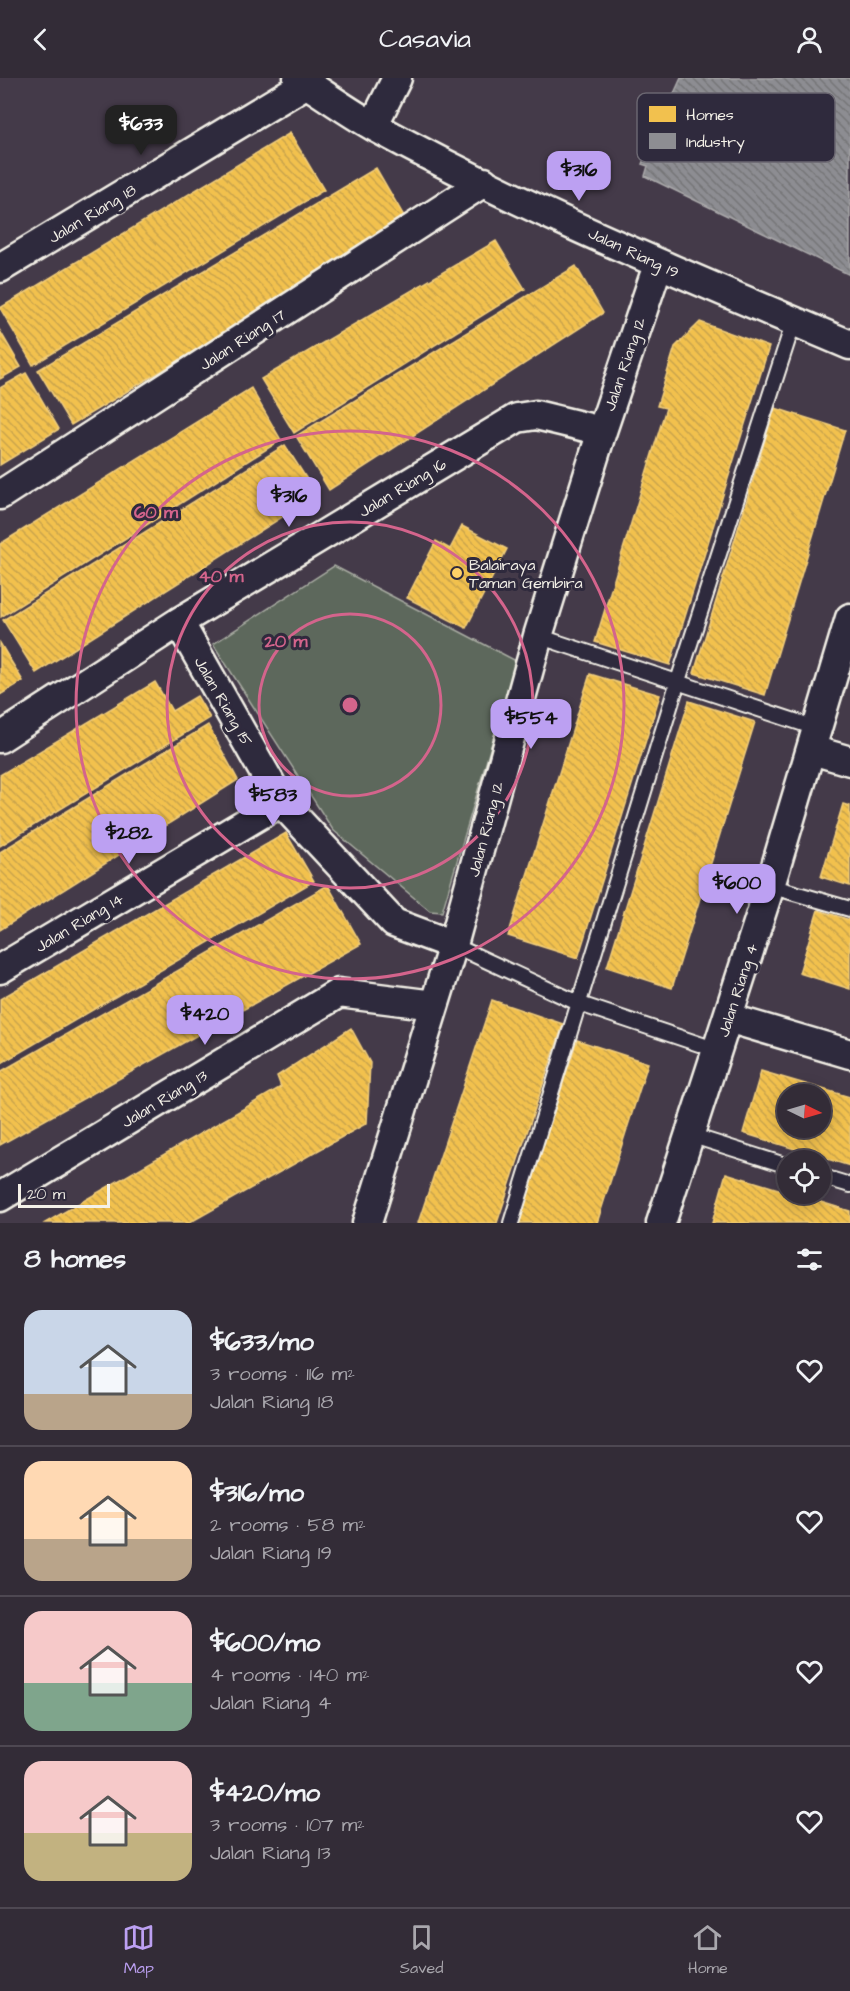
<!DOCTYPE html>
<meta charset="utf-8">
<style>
body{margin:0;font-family:"Architects Daughter",sans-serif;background:#3b343f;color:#f1f3f6;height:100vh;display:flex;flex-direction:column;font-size:22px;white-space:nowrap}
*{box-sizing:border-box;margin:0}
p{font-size:20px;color:#a9a7ad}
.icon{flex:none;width:33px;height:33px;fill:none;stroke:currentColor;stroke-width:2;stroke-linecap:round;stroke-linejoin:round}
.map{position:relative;height:1145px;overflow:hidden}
.side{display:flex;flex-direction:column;background:#332c37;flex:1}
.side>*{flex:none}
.needle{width:39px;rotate:95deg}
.fabs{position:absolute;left:777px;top:1006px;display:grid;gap:12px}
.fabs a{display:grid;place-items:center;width:54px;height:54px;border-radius:50%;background:#332c37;box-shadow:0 3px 15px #0003,0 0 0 2px #4e4852;font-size:30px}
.scale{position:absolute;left:18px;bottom:15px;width:92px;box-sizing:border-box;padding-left:6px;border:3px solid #f4f1e8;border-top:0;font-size:16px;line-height:21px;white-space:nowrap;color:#f4f1e8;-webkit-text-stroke:4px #2f2a3d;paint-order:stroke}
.price{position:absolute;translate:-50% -51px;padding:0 14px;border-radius:12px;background:#bca0f2;color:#111;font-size:20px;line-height:39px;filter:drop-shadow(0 2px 3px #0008)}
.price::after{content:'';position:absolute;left:50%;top:36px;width:18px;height:14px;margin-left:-9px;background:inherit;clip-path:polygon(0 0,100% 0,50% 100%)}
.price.on{background:#222;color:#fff}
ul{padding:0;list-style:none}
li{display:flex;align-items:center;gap:18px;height:150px;padding:0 24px}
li+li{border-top:2px solid #4e4852}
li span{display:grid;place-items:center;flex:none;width:168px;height:120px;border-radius:18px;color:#555}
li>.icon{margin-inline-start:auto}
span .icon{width:72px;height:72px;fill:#fffc;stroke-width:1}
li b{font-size:26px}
h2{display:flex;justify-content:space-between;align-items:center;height:72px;padding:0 24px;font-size:26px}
header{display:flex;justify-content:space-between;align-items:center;height:78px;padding:0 24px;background:#332c37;font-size:27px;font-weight:600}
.tabs{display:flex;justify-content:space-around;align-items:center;height:84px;border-top:2px solid #4e4852;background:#332c37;font-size:16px;color:#a9a7ad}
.tabs a{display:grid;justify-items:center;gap:3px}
.tabs .on{color:#bca0f2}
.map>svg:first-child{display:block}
.park{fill:#5d675b;stroke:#a8aca2;stroke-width:1.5}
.homes{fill:url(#homes-back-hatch);stroke:#f3cf7c;stroke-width:1.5;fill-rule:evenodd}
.industry{fill:url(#industry-back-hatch);stroke:#acabac;stroke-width:1.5}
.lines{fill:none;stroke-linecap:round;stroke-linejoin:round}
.service-casing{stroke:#f4f1e8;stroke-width:18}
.minor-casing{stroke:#f4f1e8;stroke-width:33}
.service{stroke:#2f2a3d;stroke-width:14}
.minor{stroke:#2f2a3d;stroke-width:28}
.ring{fill:none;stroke:#d4648c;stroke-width:3}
.poi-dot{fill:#ffd166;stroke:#2f2a3d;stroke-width:2}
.labels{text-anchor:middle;stroke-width:6;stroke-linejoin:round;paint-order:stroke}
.street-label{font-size:16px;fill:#f4f1e8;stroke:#2f2a3d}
.poi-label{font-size:16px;fill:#f4f1e8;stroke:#2f2a3d;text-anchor:start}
.key{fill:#2f2a3d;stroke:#6a6670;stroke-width:1.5}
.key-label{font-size:16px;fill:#f4f1e8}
.centre{fill:#d4648c;stroke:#2f2a3d;stroke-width:3}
.ring-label{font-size:18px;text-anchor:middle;font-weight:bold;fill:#d4648c;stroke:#2f2a3d;stroke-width:6;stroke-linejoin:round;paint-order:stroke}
</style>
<header><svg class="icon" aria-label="back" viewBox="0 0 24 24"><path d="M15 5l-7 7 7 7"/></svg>Casavia<svg class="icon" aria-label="person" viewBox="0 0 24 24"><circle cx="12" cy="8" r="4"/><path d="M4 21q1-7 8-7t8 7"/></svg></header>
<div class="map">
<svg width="850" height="1145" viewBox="0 0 850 1145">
<defs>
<pattern id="homes-back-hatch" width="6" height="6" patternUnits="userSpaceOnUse" patternTransform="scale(1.5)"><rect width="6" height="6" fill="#f2c14e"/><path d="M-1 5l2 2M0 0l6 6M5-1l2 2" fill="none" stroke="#c8a34c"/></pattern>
<pattern id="industry-back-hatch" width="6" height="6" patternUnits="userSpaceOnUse" patternTransform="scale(1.5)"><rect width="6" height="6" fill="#8d8d92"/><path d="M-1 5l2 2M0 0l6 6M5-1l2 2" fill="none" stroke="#757577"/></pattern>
</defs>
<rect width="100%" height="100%" fill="#443a49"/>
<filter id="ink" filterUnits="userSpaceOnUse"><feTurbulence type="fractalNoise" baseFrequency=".0167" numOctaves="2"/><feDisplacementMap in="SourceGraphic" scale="12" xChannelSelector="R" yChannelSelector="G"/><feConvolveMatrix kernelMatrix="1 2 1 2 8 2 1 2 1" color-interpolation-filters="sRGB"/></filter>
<g filter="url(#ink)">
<path class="park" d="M334,488l182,95 -74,251 -12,-1 -97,-81 -120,-186z"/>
<path class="homes" d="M290,55l34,57 -291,175 -33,-57z
M376,90l32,55 -337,202 -33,-55z
M496,163l29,48 -231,144 -33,-54z
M576,188l27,47 -274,177 -33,-54z
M700,244l69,25 -99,318 -75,-23 71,-234 -9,-2 18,-59z
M0,253l21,36 -21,12z
M26,295l33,56 -59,36v-77z
M251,310l30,52 -280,177 -1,-73z
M775,330l70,22 -80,265 -71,-22z
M285,367l32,50 -281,178 -33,-53z
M462,448l45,23 -41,79 -59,-30 29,-57 14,8z
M0,565l23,38 -23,14z
M590,596l70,21 -82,263 -70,-22z
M155,604l17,29 25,-15 13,22 -210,128v-71z
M689,623l66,21 -83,266 -65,-21z
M208,647l30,55 -238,150v-78z
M843,726l7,2v80l-29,-9z
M286,755l28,48 -314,183v-65z
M328,807l33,59 -361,201v-73z
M818,832l32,10v69l-51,-16z
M492,922l71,24 -66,199h-79z
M351,950l19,35 -3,60 -178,100h-144l236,-136 -4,-11z
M577,962l71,23 -51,160h-78z
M761,993l89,26v69l-107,-33zM788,1017h32v33h-32z
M726,1095l124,38v12h-138z"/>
<path class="industry" d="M681,0h169v197l-205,-99 3,-10 -6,-2z"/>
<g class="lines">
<g class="service-casing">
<path id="service" d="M538,558l281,93
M770,808l80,23
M453,867l127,59 137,46
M690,1057l98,31
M820,1098l30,9
M511,1145l167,-542 116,-360"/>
</g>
<g class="minor-casing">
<path id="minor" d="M298,0c26,16 50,34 77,49 153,84 315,150 475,218
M373,48l24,-48
M0,190l307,-185
M0,417l484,-313
M179,544l102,180 113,121 59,22
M0,660l179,-116 338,-204 19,-3 66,16
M812,672l38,11
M0,891l281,-167
M728,940l122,36
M0,1119l339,-204 95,12
M367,1145l86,-278 85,-309 64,-205 56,-166
M661,1145l109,-337 80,-268"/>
</g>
<use href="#service" class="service"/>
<use href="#minor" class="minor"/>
</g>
</g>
<g class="ring">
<circle cx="350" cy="627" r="91"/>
<circle cx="350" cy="627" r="183"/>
<circle cx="350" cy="627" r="274"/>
</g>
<circle class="poi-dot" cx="457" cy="495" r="6"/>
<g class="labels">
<g class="street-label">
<text transform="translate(92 135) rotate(-31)" y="6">Jalan Riang 18</text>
<text transform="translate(634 174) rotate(25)" y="6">Jalan Riang 19</text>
<text transform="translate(242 261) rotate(-33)" y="6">Jalan Riang 17</text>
<text transform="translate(624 286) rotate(-71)" y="6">Jalan Riang 12</text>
<text transform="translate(402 409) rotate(-31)" y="6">Jalan Riang 16</text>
<text transform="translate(224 623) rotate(60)" y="6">Jalan Riang 15</text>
<text transform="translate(485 751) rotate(-75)" y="6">Jalan Riang 12</text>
<text transform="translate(79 844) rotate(-31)" y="6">Jalan Riang 14</text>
<text transform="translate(737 912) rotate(-72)" y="6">Jalan Riang 4</text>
<text transform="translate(164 1020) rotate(-31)" y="6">Jalan Riang 13</text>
</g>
<g class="poi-label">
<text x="469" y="492">Balairaya<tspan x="469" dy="18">Taman Gembira</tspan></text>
</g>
</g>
<rect x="637" y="15" width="198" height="69" rx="9" class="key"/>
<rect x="649" y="28" width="27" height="16" fill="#f2c14e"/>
<rect x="649" y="55" width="27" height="16" fill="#8d8d92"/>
<g class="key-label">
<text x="686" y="42">Homes</text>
<text x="686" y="69">Industry</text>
</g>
<circle cx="350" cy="627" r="9" class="centre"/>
<g class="ring-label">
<text x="156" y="440">60 m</text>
<text x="221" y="504">40 m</text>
<text x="286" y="569">20 m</text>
</g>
</svg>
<div class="fabs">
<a><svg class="needle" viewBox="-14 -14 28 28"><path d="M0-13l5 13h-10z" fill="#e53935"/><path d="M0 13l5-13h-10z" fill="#a9a7ad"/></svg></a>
<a><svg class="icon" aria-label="locate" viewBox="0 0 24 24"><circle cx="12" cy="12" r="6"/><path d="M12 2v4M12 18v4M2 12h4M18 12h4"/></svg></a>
</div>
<div class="scale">20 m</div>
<b class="price on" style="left:141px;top:78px">$633</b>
<b class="price" style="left:579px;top:124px">$316</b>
<b class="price" style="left:289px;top:450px">$316</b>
<b class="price" style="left:531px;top:672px">$554</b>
<b class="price" style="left:273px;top:749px">$583</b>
<b class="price" style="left:129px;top:787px">$282</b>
<b class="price" style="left:737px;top:837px">$600</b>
<b class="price" style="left:205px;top:968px">$420</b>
</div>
<section class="side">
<h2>8 homes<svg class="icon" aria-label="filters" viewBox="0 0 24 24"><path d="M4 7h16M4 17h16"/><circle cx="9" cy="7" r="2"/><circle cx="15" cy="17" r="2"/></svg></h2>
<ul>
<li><span style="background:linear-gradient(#c9d6e8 70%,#b9a48a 0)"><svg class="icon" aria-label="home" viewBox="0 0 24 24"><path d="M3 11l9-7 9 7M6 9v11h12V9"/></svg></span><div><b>$633/mo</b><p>3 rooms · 116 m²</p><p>Jalan Riang 18</p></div><svg class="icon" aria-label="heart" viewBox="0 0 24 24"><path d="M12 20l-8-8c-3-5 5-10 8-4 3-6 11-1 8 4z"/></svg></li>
<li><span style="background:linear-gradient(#ffd9b3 65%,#b9a48a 0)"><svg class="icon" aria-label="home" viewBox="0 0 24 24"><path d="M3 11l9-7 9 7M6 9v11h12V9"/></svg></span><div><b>$316/mo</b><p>2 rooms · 58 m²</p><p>Jalan Riang 19</p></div><svg class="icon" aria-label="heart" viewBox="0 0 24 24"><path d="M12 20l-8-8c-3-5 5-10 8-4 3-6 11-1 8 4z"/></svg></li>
<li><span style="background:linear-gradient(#f6c9c9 60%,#7fa58c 0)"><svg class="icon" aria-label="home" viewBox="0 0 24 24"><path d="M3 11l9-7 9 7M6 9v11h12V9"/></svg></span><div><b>$600/mo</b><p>4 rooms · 140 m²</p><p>Jalan Riang 4</p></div><svg class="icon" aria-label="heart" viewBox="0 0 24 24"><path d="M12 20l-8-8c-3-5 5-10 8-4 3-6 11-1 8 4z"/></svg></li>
<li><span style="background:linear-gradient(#f6c9c9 60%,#c2b280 0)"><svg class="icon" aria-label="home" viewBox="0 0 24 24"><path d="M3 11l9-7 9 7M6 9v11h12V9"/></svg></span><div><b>$420/mo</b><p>3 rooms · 107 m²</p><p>Jalan Riang 13</p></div><svg class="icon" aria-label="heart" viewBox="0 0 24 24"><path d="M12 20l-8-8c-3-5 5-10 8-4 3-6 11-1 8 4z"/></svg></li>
</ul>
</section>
<nav class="tabs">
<a class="on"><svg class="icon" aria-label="map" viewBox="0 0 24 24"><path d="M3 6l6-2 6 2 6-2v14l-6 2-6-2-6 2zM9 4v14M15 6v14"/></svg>Map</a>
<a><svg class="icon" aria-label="saved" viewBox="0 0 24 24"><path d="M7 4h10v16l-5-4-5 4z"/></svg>Saved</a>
<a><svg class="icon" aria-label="home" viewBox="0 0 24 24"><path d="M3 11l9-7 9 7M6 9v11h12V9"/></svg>Home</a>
</nav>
